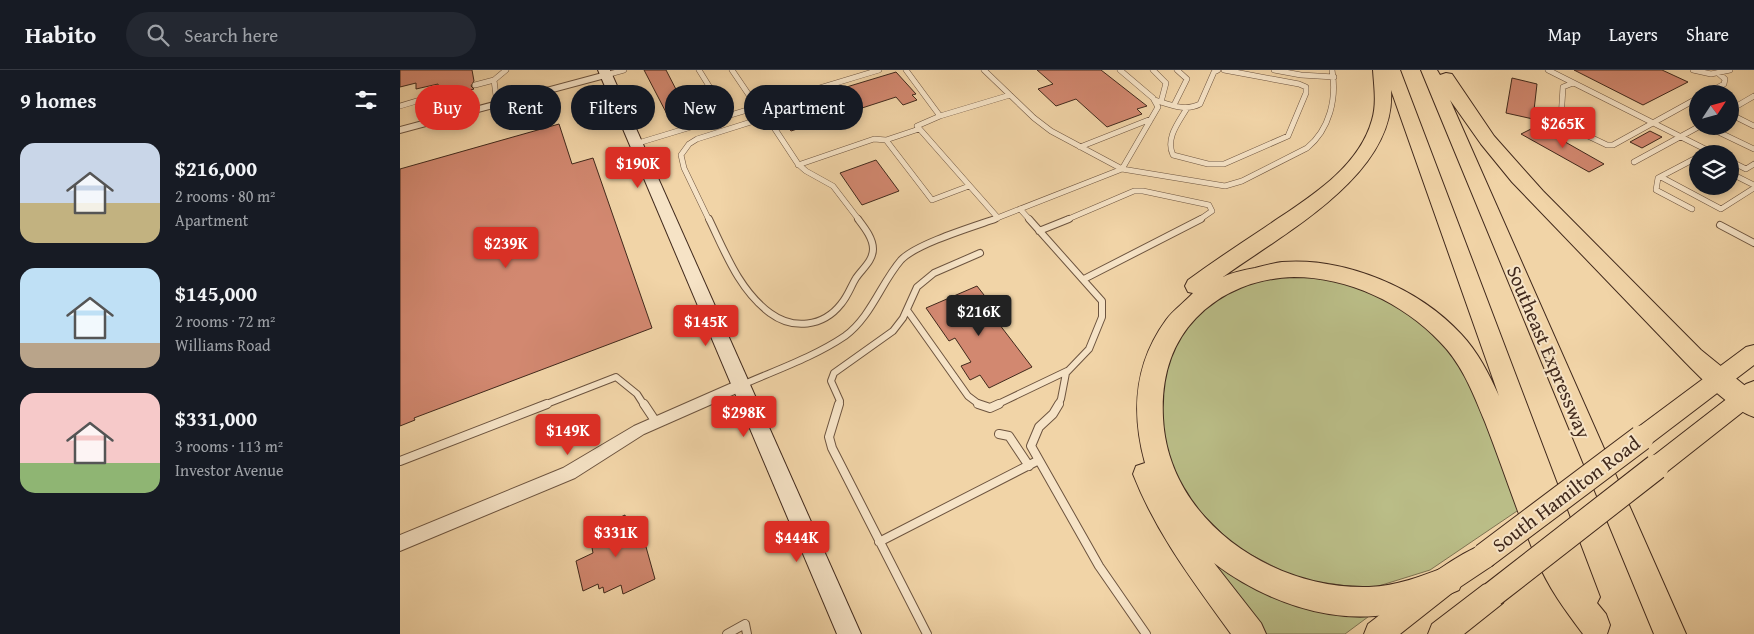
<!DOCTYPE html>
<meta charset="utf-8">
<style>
body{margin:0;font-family:"Gentium Book Plus",serif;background:#242831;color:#f1f3f6;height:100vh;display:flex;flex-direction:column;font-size:19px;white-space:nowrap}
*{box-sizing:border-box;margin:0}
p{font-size:16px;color:#9ea1a6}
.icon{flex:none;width:28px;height:28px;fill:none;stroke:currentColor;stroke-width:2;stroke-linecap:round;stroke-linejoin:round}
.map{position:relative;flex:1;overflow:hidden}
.sheet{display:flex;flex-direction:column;background:#171b24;width:400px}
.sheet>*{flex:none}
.banner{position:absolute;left:15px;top:15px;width:475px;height:45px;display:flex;gap:10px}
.needle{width:32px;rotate:54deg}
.fabs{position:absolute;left:1289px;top:15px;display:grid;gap:10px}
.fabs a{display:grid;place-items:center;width:50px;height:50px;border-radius:50%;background:#171b24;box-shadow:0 2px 8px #0003;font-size:25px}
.price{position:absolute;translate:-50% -42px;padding:0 11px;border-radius:5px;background:#d93025;color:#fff;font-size:16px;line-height:32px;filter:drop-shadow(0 1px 2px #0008)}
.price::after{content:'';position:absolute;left:50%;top:30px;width:15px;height:11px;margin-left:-8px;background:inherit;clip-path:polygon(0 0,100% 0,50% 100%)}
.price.active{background:#222;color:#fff}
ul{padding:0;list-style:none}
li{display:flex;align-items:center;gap:15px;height:125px;padding:0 20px}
li span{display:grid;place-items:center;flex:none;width:140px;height:100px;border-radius:15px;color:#555}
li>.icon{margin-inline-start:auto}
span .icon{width:60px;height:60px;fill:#fffc;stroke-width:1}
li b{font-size:21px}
h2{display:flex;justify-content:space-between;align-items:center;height:60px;padding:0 20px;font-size:21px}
.pill{padding:0 18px;border-radius:22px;background:#171b24;box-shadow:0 2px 8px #0003;font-size:18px;line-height:45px}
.pill.active{background:#d93025;color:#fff}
header{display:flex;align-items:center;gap:30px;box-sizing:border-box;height:70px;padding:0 25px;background:#171b24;border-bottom:1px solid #363941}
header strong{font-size:24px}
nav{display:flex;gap:28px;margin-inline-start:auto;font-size:18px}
.search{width:350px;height:45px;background:#242831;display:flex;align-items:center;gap:12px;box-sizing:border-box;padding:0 18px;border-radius:28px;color:#9ea1a6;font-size:19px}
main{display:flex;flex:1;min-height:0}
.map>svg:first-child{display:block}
.green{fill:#babd87;stroke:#7e7352}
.building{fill:#d28870;stroke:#41291c}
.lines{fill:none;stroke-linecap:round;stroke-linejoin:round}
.lane-far2-casing{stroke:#6d543f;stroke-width:6}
.lane-far1-casing{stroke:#6d543f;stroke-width:8}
.lane-casing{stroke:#6d543f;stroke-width:10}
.street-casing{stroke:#6d543f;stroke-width:2}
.secondary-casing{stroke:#41291c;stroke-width:2}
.primary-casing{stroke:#41291c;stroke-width:2}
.highway-casing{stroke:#41291c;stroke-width:2}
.lane-far2{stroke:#f6e3c6;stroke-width:5}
.lane-far1{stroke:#f6e3c6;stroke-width:6}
.lane{stroke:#f6e3c6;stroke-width:8}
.street{fill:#f6e3c6;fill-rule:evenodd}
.secondary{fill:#f6e3c6;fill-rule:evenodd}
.primary{fill:#f1d4a7;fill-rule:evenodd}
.highway{fill:#f1d4a7;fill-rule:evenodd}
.primary-bridge-casing{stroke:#41291c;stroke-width:27;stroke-linecap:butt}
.primary-bridge{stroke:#f1d4a7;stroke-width:25}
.labels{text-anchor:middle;stroke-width:4;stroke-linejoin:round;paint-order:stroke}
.street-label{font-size:20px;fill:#41291c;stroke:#f6e3c6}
</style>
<header>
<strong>Habito</strong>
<div class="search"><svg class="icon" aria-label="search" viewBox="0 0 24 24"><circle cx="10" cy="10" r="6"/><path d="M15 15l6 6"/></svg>Search here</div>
<nav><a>Map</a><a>Layers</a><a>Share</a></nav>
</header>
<main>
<section class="sheet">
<h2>9 homes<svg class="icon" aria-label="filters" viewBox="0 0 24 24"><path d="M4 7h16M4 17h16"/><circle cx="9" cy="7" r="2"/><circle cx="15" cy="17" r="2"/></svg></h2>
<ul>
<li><span style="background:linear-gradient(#c9d6e8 60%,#c2b280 0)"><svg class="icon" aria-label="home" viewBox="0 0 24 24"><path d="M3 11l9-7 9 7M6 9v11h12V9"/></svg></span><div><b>$216,000</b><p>2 rooms · 80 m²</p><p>Apartment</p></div></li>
<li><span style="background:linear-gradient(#bfe0f5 75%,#b9a48a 0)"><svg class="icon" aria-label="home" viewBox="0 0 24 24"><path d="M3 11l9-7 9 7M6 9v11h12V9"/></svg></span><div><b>$145,000</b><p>2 rooms · 72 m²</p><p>Williams Road</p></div></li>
<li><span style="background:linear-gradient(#f6c9c9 70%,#8fb573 0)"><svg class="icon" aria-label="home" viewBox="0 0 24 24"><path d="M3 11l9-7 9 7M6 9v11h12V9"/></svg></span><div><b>$331,000</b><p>3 rooms · 113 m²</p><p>Investor Avenue</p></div></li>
</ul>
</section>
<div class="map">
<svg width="1354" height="564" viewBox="0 0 1354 564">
<rect width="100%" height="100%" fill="#f1d4a7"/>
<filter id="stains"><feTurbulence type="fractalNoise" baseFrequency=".004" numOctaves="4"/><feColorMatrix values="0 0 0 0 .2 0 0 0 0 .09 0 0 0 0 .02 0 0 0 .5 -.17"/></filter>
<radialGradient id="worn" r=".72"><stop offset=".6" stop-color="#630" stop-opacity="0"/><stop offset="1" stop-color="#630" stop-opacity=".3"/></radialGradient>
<path class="green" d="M899,205l53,9 54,23 51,47 33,75 30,80 -90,61 -61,19 -71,-10 -62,-32 -49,-49 -23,-42 -2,-60 8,-44 16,-34 33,-25 41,-14z
M800,486l176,55 -31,23h-84z"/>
<path class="building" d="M0,0h72l2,11 -3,5 3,3 -31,8 1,-5 -5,-2 -1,-6 -22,5v-6l-16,4z
M244,0h22l15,29 4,-1 8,13 -24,7z
M637,0h64l46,36 -10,3 5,5 -35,13 -31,-28 -20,7 -18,-17 15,-5z
M1174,0h88l26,12 -45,23z
M496,2l20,22 -4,1 5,5 -14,5 -7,-8 -105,34 -14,-21 54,-16 -1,-2z
M1112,8l25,6 -4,35 -27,-6z
M159,54l13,40 21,-6 59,170 -238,90 1,2 -15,6v-257z
M1137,56l67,38 -15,8 -68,-38z
M1250,61l12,6 -20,11 -12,-6z
M476,90l23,31 -37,14 -22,-32z
M577,216l25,32 -6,2 36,47 -43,21 -9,-13 -10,5 -9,-14 10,-4 -16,-24 -6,3 -23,-33z
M225,445l3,12 11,-5 16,57 -32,15 -2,-9 -17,8 -1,-6 -4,2 -1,-5 -15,7 -7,-30 17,-8 -4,-21z"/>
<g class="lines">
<g class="lane-far2-casing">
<path id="lane-far2" d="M299,0l28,45
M332,0l19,28
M506,0l34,46 -23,10 81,92
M584,0l50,48 17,13 71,38 36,-62 -5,-9 -33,-28
M753,0l13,13 -5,19
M874,0l27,5 33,2
M1148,0l167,84
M1293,0l18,4 19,-4
M206,5l18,-5
M1173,13l-10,4 -2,32 8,8 38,18h6l85,-47
M75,15l19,-5
M1306,24l18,-10 1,-5 -7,-6
M754,30c15,4 31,12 46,4l14,-32 4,-2
M97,34l-3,-24 12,-10
M774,35l13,-26 -10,-9
M0,36l40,-12
M360,36l7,11
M787,38c-8,14 -22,30 -14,47l35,9h16l64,-28 18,-43v-6l-7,-3 -75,-14
M1330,40l24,-14
M1330,44l24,12
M540,46l70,-21
M367,47l31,47 8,7 27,15 26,34
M1306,56l48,23
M519,59l-33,11 46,60 37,-14
M235,74l244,-74
M680,77l71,-28
M1330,91l16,8 8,-5
M1234,92l66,-36
M398,95l76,-26 12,1
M1330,103l24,12
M1261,107l60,32 33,-21
M620,139l10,11
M1292,139l-36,-19 2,-12 40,-21
M309,150l-25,-52 -3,-13 8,-11 8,-5 70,-22
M592,150l130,-51 103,17 17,-5 65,-33c23,-19 30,-50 25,-78
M666,150l68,-29h9l66,14 3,6 -13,9"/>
</g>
<g class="lane-far1-casing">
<path id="lane-far1" d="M309,149c16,33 30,71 61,94 23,17 53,14 71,-9 7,-8 10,-18 15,-26 6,-9 17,-17 17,-29 0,-11 -9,-22 -15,-30
M629,149l73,82v16l-13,32 -23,24 -5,26 -3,6
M1320,155l34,18
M639,161l30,-12
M684,209l117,-60
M507,240l61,86 12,9
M342,315c34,-15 72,-28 103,-49 26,-19 36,-53 56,-76 15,-16 71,-33 94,-41
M144,335l72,-28 21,17 7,11
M439,335l1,-4 -9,-20 3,-8 59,-42 10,-13 14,-31 17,-14 46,-20
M596,335l71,-34"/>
</g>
<g class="lane-casing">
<path id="lane" d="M244,334l12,18
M439,334l-10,33 3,11 95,186
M578,334l12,4 9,-4
M659,334l-6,10 -14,13 -8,19 68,120 47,68
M599,364l10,2 20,30
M0,391l147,-57
M479,472l160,-82
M327,564l18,-10 2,10"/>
</g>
<g class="street-casing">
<path id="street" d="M206,2l3,1v4l-209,56v-6z
M341,309l5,2 2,4 -2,4 -102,45 -69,44 -175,73v-16l163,-67 71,-42z"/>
</g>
<g class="secondary-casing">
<path id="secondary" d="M198,0h12l251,564h-24z"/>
</g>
<g class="primary-casing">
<path id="primary" d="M1354,275v20l-105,80 -8,3 -8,-3 -4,-7 4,-7 113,-84z
M1354,311v22l-90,71 -8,3 -8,-3 -4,-7 4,-7 98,-76z
M1084,474l9,3 4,9 -4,9 -36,24 -57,45h-36l4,-10c33,-25 79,-66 116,-80z
M1093,511l10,4 3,9 -3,9 -39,31h-36l4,-10 51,-39z"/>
</g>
<g class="highway-casing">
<path id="highway" d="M973,0h27l200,527 -3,6 9,11 4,11 -3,9h-24c-18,-24 -35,-47 -46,-74 -19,-45 -34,-92 -52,-138 -12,-29 -23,-58 -45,-80 -37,-39 -92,-65 -146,-65 -37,1 -72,14 -98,41 -26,27 -35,62 -33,100 5,102 109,172 206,169 28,-1 53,-11 79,-21l11,4 4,10 -4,10c-23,10 -45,20 -69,24 -60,11 -128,-14 -176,-51l47,60 5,11h-35c-38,-53 -74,-99 -98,-160l3,-8 9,-3c-14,-51 -11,-99 21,-143 7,-10 19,-18 27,-27l-5,-1 -3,-6 3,-6c25,-18 50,-35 76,-52 41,-28 94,-58 108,-108 5,-16 2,-34 1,-50zM991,20l108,306c-10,-22 -21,-44 -38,-62 -42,-46 -116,-77 -179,-72 -9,1 -18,4 -27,6 -11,2 -22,4 -32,9 59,-43 174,-102 168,-187z
M1021,0h16l3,5 6,-2 6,1 42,62 49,55 158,159 53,43v24c-24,-8 -51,-37 -69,-55l-173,-180 -31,-38 -31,-44 236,534h-32z"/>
</g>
<use href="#lane-far2" class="lane-far2"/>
<use href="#lane-far1" class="lane-far1"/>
<use href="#lane" class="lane"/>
<use href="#street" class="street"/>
<use href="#secondary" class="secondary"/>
<use href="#primary" class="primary"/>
<use href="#highway" class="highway"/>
<g class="primary-bridge-casing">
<path id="primary-bridge" d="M1084,486l157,-118
M1093,524l163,-127"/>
</g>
<use href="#primary-bridge" class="primary-bridge"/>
</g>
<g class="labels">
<g class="street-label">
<text transform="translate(1149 282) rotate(67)" y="7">Southeast Expressway</text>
<text transform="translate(1166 424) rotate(-37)" y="7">South Hamilton Road</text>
</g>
</g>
<rect width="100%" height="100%" filter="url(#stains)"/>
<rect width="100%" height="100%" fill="url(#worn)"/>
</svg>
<div class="fabs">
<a><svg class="needle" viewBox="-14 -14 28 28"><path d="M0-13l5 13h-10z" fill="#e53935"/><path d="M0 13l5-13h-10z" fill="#9ea1a6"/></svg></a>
<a><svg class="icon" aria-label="layers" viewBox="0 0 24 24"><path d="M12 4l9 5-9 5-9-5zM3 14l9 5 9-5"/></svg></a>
</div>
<b class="price" style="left:1163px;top:79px">$265K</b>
<b class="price" style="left:238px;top:119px">$190K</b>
<b class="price" style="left:106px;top:199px">$239K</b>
<b class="price active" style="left:579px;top:267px">$216K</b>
<b class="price" style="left:306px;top:277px">$145K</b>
<b class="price" style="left:344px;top:368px">$298K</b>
<b class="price" style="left:168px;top:386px">$149K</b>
<b class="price" style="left:216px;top:488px">$331K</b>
<b class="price" style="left:397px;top:493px">$444K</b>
<div class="banner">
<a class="pill active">Buy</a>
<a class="pill">Rent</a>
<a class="pill">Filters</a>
<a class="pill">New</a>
<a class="pill">Apartment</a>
</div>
</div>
</main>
